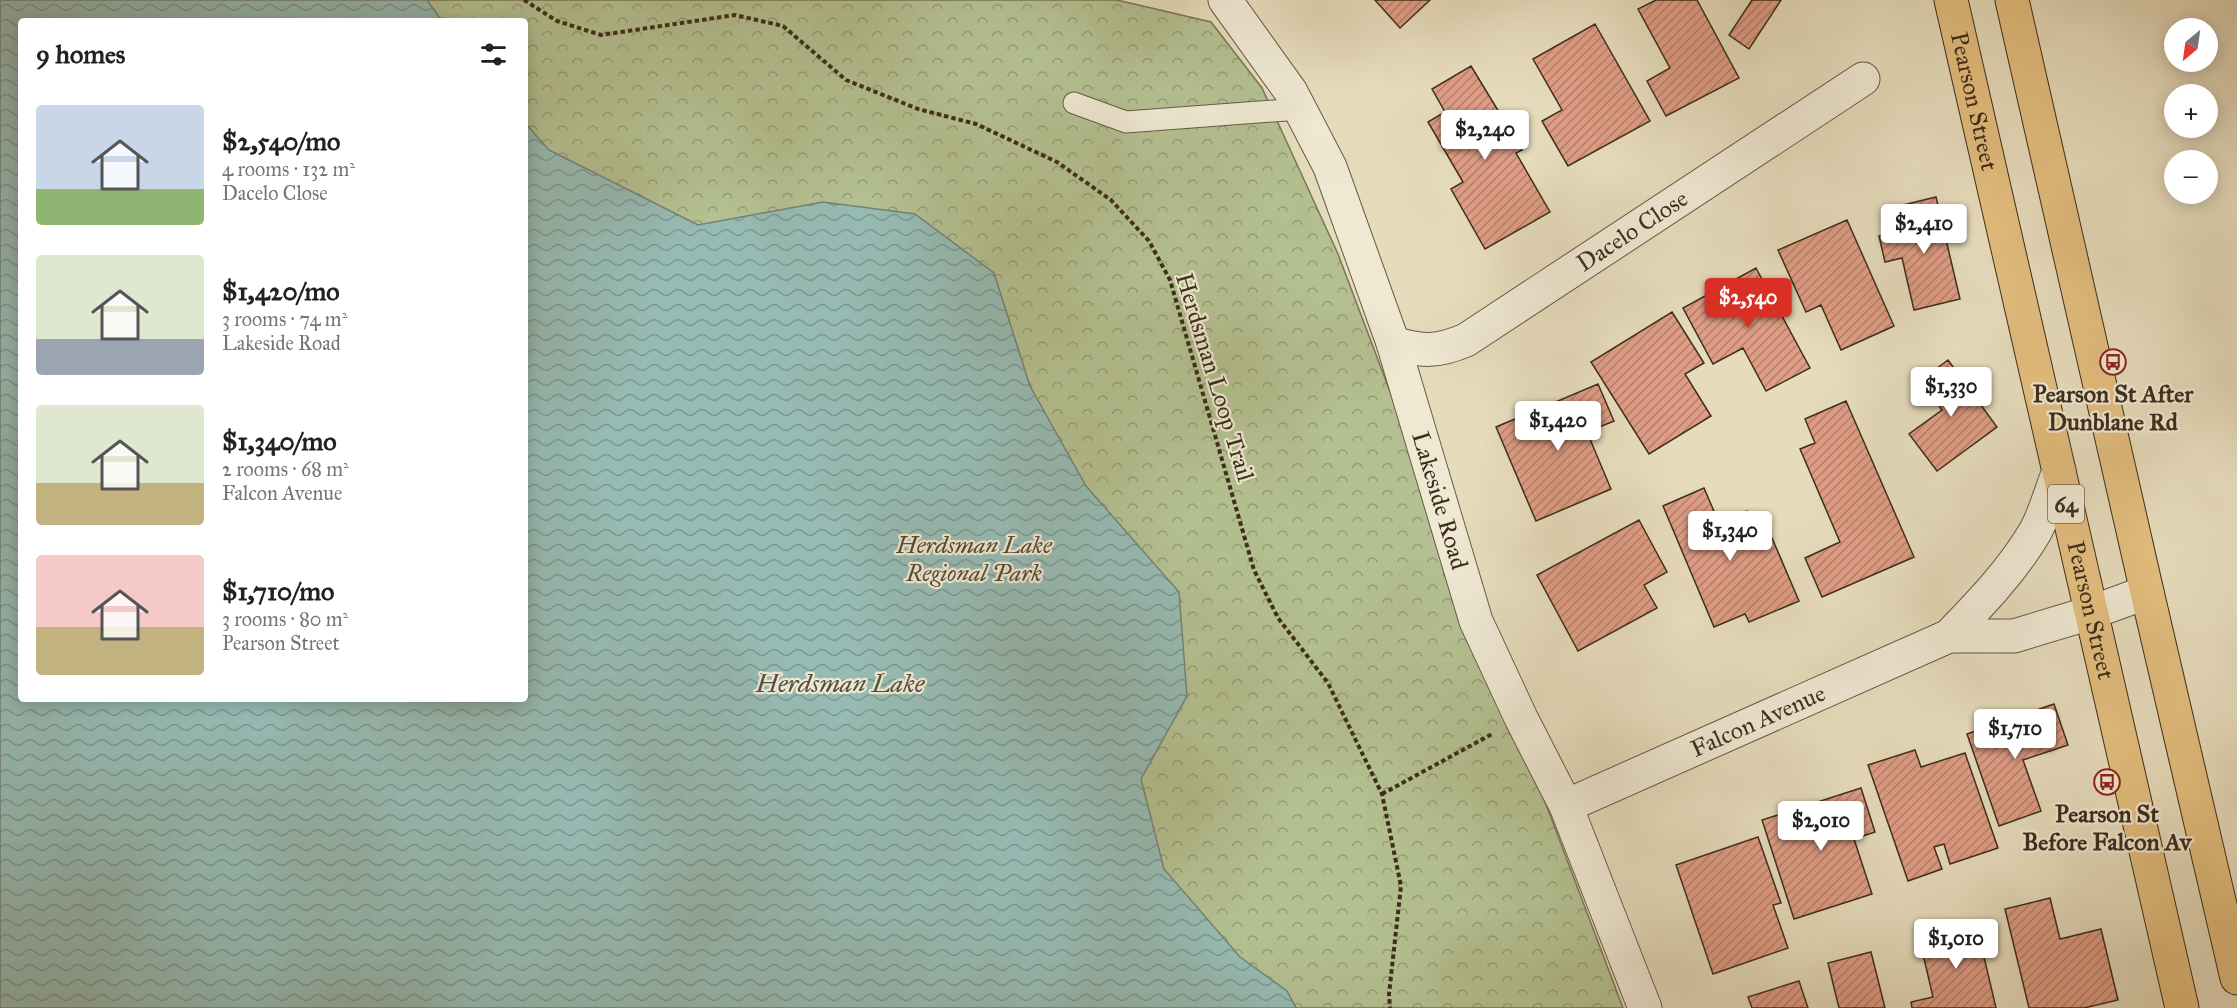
<!DOCTYPE html>
<meta charset="utf-8">
<style>
body{margin:0;font-family:"IM FELL Great Primer",serif;background:#f2f2f2;color:#202124;height:100vh;display:flex;flex-direction:column;font-size:22px;white-space:nowrap}
*{box-sizing:border-box;margin:0}
p{font-size:20px;color:#757577}
.icon{flex:none;width:33px;height:33px;fill:none;stroke:currentColor;stroke-width:2;stroke-linecap:round;stroke-linejoin:round}
.map{position:relative;flex:1;overflow:hidden}
.details{position:absolute;left:18px;top:18px;width:510px;height:684px;display:flex;flex-direction:column;background:#fff;border-radius:6px;box-shadow:0 3px 15px #0003}
.details>*{flex:none}
.needle{width:39px;rotate:209deg}
.tools{position:absolute;left:2164px;top:18px;display:grid;gap:12px}
.tools a{display:grid;place-items:center;width:54px;height:54px;border-radius:50%;background:#fff;box-shadow:0 3px 15px #0003;font-size:30px}
.price{position:absolute;translate:-50% -51px;padding:0 14px;border-radius:6px;background:#fff;color:#222;font-size:20px;line-height:39px;filter:drop-shadow(0 2px 3px #0008)}
.price::after{content:'';position:absolute;left:50%;top:36px;width:18px;height:14px;margin-left:-9px;background:inherit;clip-path:polygon(0 0,100% 0,50% 100%)}
.price.on{background:#d93025;color:#fff}
ul{padding:0;list-style:none}
li{display:flex;align-items:center;gap:18px;height:150px;padding:0 18px}
li span{display:grid;place-items:center;flex:none;width:168px;height:120px;border-radius:6px;color:#555}
li>.icon{margin-inline-start:auto}
span .icon{width:72px;height:72px;fill:#fffc;stroke-width:1}
li b{font-size:26px}
h2{display:flex;justify-content:space-between;align-items:center;height:72px;padding:0 18px;font-size:26px}
.map>svg:first-child{display:block}
.forest{fill:url(#forest-crowns);stroke:#797656;stroke-width:1.5;fill-rule:evenodd}
.water{fill:url(#water-waves);stroke:#738277;stroke-width:1.5}
.building{fill:url(#building-hatch);stroke:#3e2d1c;stroke-width:1.5}
.lines{fill:none;stroke-linecap:round;stroke-linejoin:round}
.lane-casing{stroke:#685944;stroke-width:23}
.street-casing{stroke:#685944;stroke-width:35}
.primary-casing{stroke:#3e2d1c;stroke-width:35}
.path{stroke:#3e2d1c;stroke-width:4;stroke-dasharray:4.5 3;stroke-linecap:butt}
.lane{stroke:#efe8d3;stroke-width:21}
.street{stroke:#efe8d3;stroke-width:33}
.primary{stroke:#e3be7e;stroke-width:33}
.labels{text-anchor:middle;stroke-width:4.5;stroke-linejoin:round;paint-order:stroke}
.shield{fill:#efe8d3;stroke:#736553;stroke-width:1.5}
.shield-label{font-size:22px;font-weight:bold;fill:#3e2d1c}
.street-label{font-size:24px;fill:#3e2d1c;stroke:#efe8d3}
.poi-label{font-size:24px;font-weight:bold;fill:#3e2d1c;stroke:#efe8d3}
.park-label{font-size:24px;font-style:italic;fill:#564a33;stroke:#efe8d3}
.water-label{font-size:26px;font-style:italic;fill:#545042;stroke:#efe8d3}
</style>
<div class="map">
<svg width="2237" height="1008" viewBox="0 0 2237 1008">
<defs>
<pattern id="forest-crowns" width="20" height="18" patternUnits="userSpaceOnUse" patternTransform="scale(1.5)"><rect width="20" height="18" fill="#b4c091"/><path d="M2 6a3 3 0 1 1 6 0M12 15a3 3 0 1 1 6 0" fill="none" stroke="#949c76"/></pattern>
<pattern id="water-waves" width="16" height="10" patternUnits="userSpaceOnUse" patternTransform="scale(1.5)"><rect width="16" height="10" fill="#96bbb3"/><path d="M0 5q4-4 8 0t8 0" fill="none" stroke="#7c9891"/></pattern>
<pattern id="building-hatch" width="6" height="6" patternUnits="userSpaceOnUse" patternTransform="scale(1.5)"><rect width="6" height="6" fill="#df9d85"/><path d="M-1 1l2-2M0 6l6-6M5 7l2-2" fill="none" stroke="#b6806c"/></pattern>
</defs>
<rect width="100%" height="100%" fill="#e6dcbc"/>
<filter id="stains"><feTurbulence type="fractalNoise" baseFrequency=".00333" numOctaves="4"/><feColorMatrix values="0 0 0 0 .2 0 0 0 0 .09 0 0 0 0 .02 0 0 0 .5 -.17"/></filter>
<radialGradient id="worn" r=".72"><stop offset=".6" stop-color="#630" stop-opacity="0"/><stop offset="1" stop-color="#630" stop-opacity=".3"/></radialGradient>
<path class="forest" d="M0,0h1117l94,22 51,66 76,166 285,754h-1623zM21,21h504v678h-504z"/>
<path class="water" d="M0,0h427l15,21h-421v678h504v-576l24,27 149,75 125,-23 92,12 79,59 36,113 56,100 93,106 8,104 -46,83 23,90 76,88 47,34 9,17h-1296z"/>
<path class="building" d="M1375,0h55l-30,28z
M1656,0h41l42,78 -73,38 -19,-35 23,-13 -32,-59z
M1752,0h29l-32,49 -20,-14z
M1595,24l55,97 -82,45 -26,-45 20,-11 -29,-51z
M1471,66l51,84 -6,3 34,59 -65,37 -34,-60 12,-7 -35,-60 17,-10 -13,-23z
M1936,197l24,102 -46,11 -12,-52 -17,4 -6,-26 30,-7 -6,-24z
M1847,220l47,106 -53,24 -20,-45 -15,7 -28,-62z
M1756,268l54,100 -44,23 -23,-43 -30,16 -30,-56z
M1672,312l32,51 -19,11 26,42 -62,38 -58,-92z
M1948,360l49,67 -60,44 -28,-37 33,-24 -22,-29z
M1598,384l16,37 -27,11 24,57 -75,32 -40,-94z
M1846,401l68,156 -92,40 -17,-39 35,-16 -40,-93 15,-6 -10,-24z
M1704,488l15,35 28,-12 14,31 11,-4 27,63 -50,21 -4,-8 -31,13 -51,-121z
M1639,520l28,52 -23,13 13,23 -79,43 -41,-76z
M2054,704l14,41 -45,15 18,51 -42,15 -32,-92z
M1915,750l6,17 44,-14 33,95 -48,16 -6,-20 -10,3 8,22 -34,12 -40,-116z
M1861,788l14,44 -21,7 18,55 -78,25 -32,-99z
M1758,837l23,66 -8,2 15,43 -75,26 -37,-109z
M2050,898l10,41 41,-10 17,71 -34,8h-55l-24,-99z
M1976,923l20,85h-84l-1,-6 22,-5 -14,-60z
M1871,952l14,56h-46l-11,-45z
M1799,981l9,27h-56l-4,-11z"/>
<g class="lines">
<g class="lane-casing">
<path id="lane" d="M1074,103l52,19 174,-13"/>
</g>
<g class="street-casing">
<g id="street">
<path id="s1" d="M1225,0l66,92 39,75 63,176 83,278 45,97 45,88 79,202"/>
<path id="s2" d="M1393,343c29,9 45,9 73,-3l397,-261"/>
<path d="M1949,636h65l76,-23 57,-21"/>
<path id="s3" d="M1566,806l383,-170c31,-32 63,-65 86,-104 10,-18 16,-41 24,-61"/>
</g>
</g>
<g class="primary-casing">
<g id="primary">
<path id="s4" d="M1951,0l231,1008"/>
<path d="M2012,0l135,592 90,386"/>
</g>
</g>
<path class="path" d="M524,0l33,21 44,14 134,-20 48,11 63,54 72,29 58,15 81,38 54,38 38,41 21,39 84,290 24,48 50,65 54,111 19,92 -12,108 1,14
M1382,794l110,-60"/>
<use href="#lane" class="lane"/>
<use href="#street" class="street"/>
<use href="#primary" class="primary"/>
</g>
<defs>
<g id="bus-ring" transform="scale(1.35)"><circle r="9.5" fill="#efe8d3" stroke="#8f2418" stroke-width="1.5"/><path d="M-5-6H5V4H4V6H2V4H-2V6H-4V4H-5ZM-3.5-4V0h7V-4ZM-3.5 1.2v1.5H-2V1.2ZM2 1.2v1.5H3.5V1.2Z" fill="#8f2418"/></g>
</defs>
<g fill-rule="evenodd">
<use href="#bus-ring" x="2113" y="362"/>
<use href="#bus-ring" x="2107" y="782"/>
</g>
<g class="labels">
<rect class="shield" x="2048" y="485" width="36" height="38" rx="4.5"/>
<g class="shield-label">
<text x="2066" y="512">64</text>
</g>
<g class="street-label">
<text dy="8" stroke="none"><textPath href="#s4" startOffset="104">Pearson Street</textPath></text>
<text dy="8" stroke="none"><textPath href="#s2" startOffset="274">Dacelo Close</textPath></text>
<text transform="translate(1215 377) rotate(73)" y="8">Herdsman Loop Trail</text>
<text dy="8" stroke="none"><textPath href="#s1" startOffset="549">Lakeside Road</textPath></text>
<text dy="8" stroke="none"><textPath href="#s4" startOffset="626">Pearson Street</textPath></text>
<text dy="8" stroke="none"><textPath href="#s3" startOffset="210">Falcon Avenue</textPath></text>
</g>
<g class="poi-label">
<text x="2113" y="402">Pearson St After<tspan x="2113" dy="28">Dunblane Rd</tspan></text>
<text x="2107" y="822">Pearson St<tspan x="2107" dy="28">Before Falcon Av</tspan></text>
</g>
<g class="park-label">
<text x="974" y="553">Herdsman Lake<tspan x="974" dy="28">Regional Park</tspan></text>
</g>
<g class="water-label">
<text x="840" y="692">Herdsman Lake</text>
</g>
</g>
<rect width="100%" height="100%" filter="url(#stains)"/>
<rect width="100%" height="100%" fill="url(#worn)"/>
</svg>
<div class="tools">
<a><svg class="needle" viewBox="-14 -14 28 28"><path d="M0-13l5 13h-10z" fill="#e53935"/><path d="M0 13l5-13h-10z" fill="#757577"/></svg></a>
<a>+</a>
<a>−</a>
</div>
<b class="price" style="left:1485px;top:161px">$2,240</b>
<b class="price" style="left:1924px;top:255px">$2,410</b>
<b class="price on" style="left:1748px;top:329px">$2,540</b>
<b class="price" style="left:1951px;top:418px">$1,330</b>
<b class="price" style="left:1558px;top:452px">$1,420</b>
<b class="price" style="left:1730px;top:562px">$1,340</b>
<b class="price" style="left:2015px;top:760px">$1,710</b>
<b class="price" style="left:1821px;top:852px">$2,010</b>
<b class="price" style="left:1956px;top:970px">$1,010</b>
<section class="details">
<h2>9 homes<svg class="icon" aria-label="filters" viewBox="0 0 24 24"><path d="M4 7h16M4 17h16"/><circle cx="9" cy="7" r="2"/><circle cx="15" cy="17" r="2"/></svg></h2>
<ul>
<li><span style="background:linear-gradient(#c9d6e8 70%,#8fb573 0)"><svg class="icon" aria-label="home" viewBox="0 0 24 24"><path d="M3 11l9-7 9 7M6 9v11h12V9"/></svg></span><div><b>$2,540/mo</b><p>4 rooms · 132 m²</p><p>Dacelo Close</p></div></li>
<li><span style="background:linear-gradient(#dfe7d0 70%,#9aa5b1 0)"><svg class="icon" aria-label="home" viewBox="0 0 24 24"><path d="M3 11l9-7 9 7M6 9v11h12V9"/></svg></span><div><b>$1,420/mo</b><p>3 rooms · 74 m²</p><p>Lakeside Road</p></div></li>
<li><span style="background:linear-gradient(#dfe7d0 65%,#c2b280 0)"><svg class="icon" aria-label="home" viewBox="0 0 24 24"><path d="M3 11l9-7 9 7M6 9v11h12V9"/></svg></span><div><b>$1,340/mo</b><p>2 rooms · 68 m²</p><p>Falcon Avenue</p></div></li>
<li><span style="background:linear-gradient(#f6c9c9 60%,#c2b280 0)"><svg class="icon" aria-label="home" viewBox="0 0 24 24"><path d="M3 11l9-7 9 7M6 9v11h12V9"/></svg></span><div><b>$1,710/mo</b><p>3 rooms · 80 m²</p><p>Pearson Street</p></div></li>
</ul>
</section>
</div>
